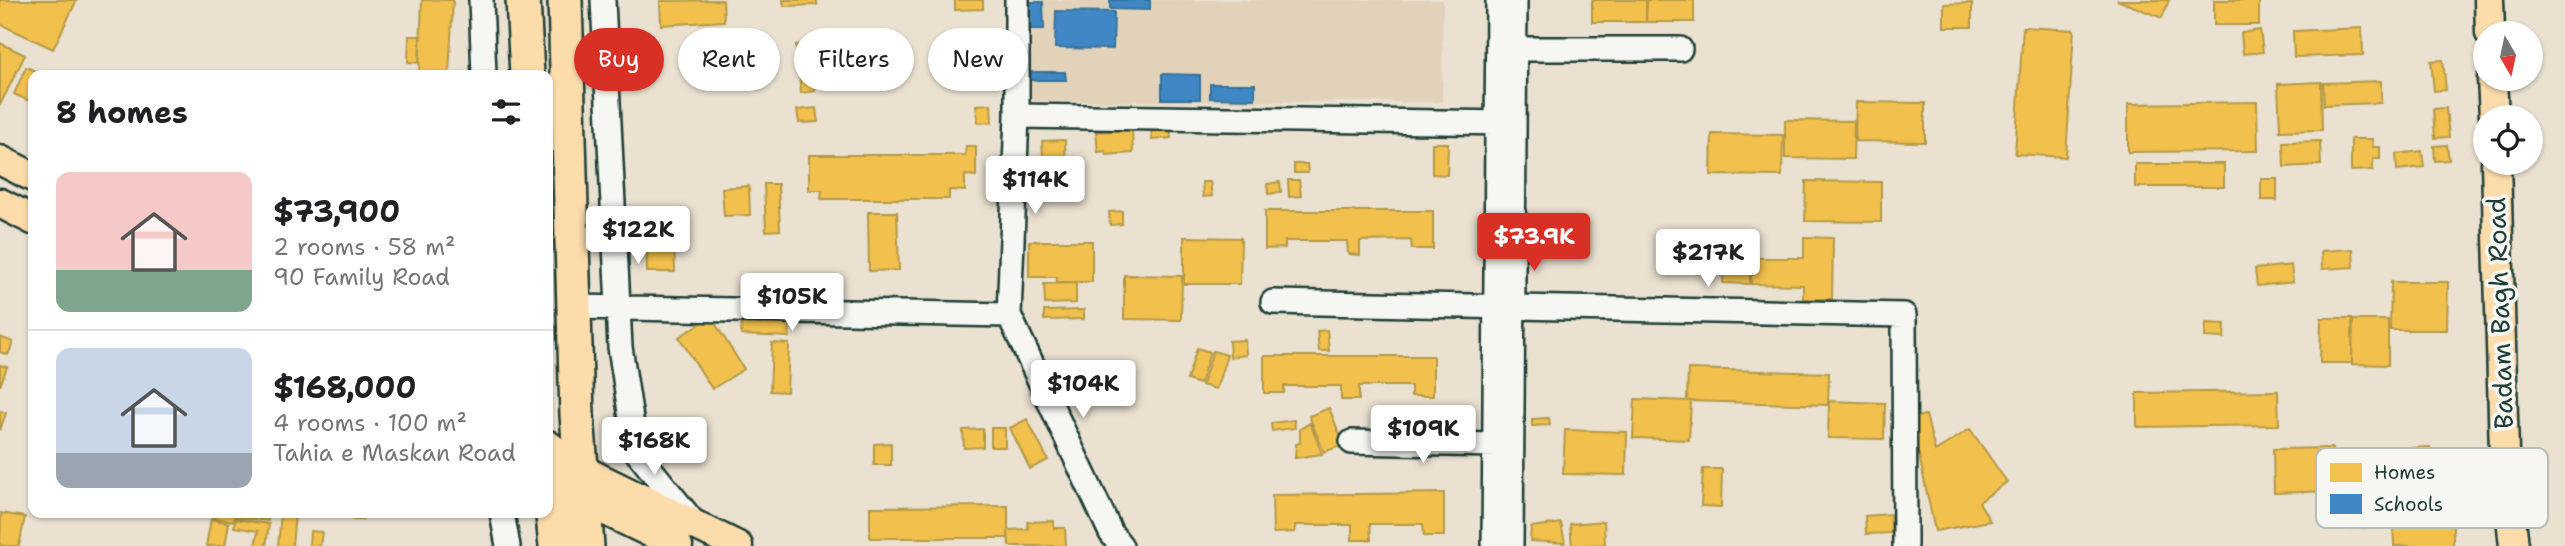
<!DOCTYPE html>
<meta charset="utf-8">
<style>
body{margin:0;font-family:"Shantell Sans",sans-serif;background:#f2f2f2;color:#202124;height:100vh;display:flex;flex-direction:column;font-size:26px;white-space:nowrap}
*{box-sizing:border-box;margin:0}
p{font-size:23px;color:#757577}
.icon{flex:none;width:38px;height:38px;fill:none;stroke:currentColor;stroke-width:2;stroke-linecap:round;stroke-linejoin:round}
.map{position:relative;flex:1;overflow:hidden}
.details{position:absolute;left:28px;top:70px;width:525px;height:448px;display:flex;flex-direction:column;background:#fff;border-radius:14px;box-shadow:0 2px 5px #0004}
.details>*{flex:none}
.top-card{position:absolute;left:574px;top:28px;width:665px;height:63px;display:flex;gap:14px}
.needle{width:46px;rotate:171deg}
.buttons{position:absolute;left:2473px;top:21px;display:grid;gap:14px}
.buttons a{display:grid;place-items:center;width:70px;height:70px;border-radius:50%;background:#fff;box-shadow:0 2px 5px #0004;font-size:35px}
.price{position:absolute;translate:-50% -60px;padding:0 16px;border-radius:7px;background:#fff;color:#222;font-size:23px;line-height:46px;filter:drop-shadow(0 2px 4px #0008)}
.price::after{content:'';position:absolute;left:50%;top:42px;width:21px;height:16px;margin-left:-10px;background:inherit;clip-path:polygon(0 0,100% 0,50% 100%)}
.price.selected{background:#d93025;color:#fff}
ul{padding:0;list-style:none}
li{display:flex;align-items:center;gap:21px;height:175px;padding:0 28px}
li+li{border-top:2px solid #e0e0e0}
li span{display:grid;place-items:center;flex:none;width:196px;height:140px;border-radius:14px;color:#555}
li>.icon{margin-inline-start:auto}
span .icon{width:84px;height:84px;fill:#fffc;stroke-width:1}
li b{font-size:30px}
h2{display:flex;justify-content:space-between;align-items:center;height:84px;padding:0 28px;font-size:30px}
.pill{padding:0 24px;border-radius:32px;background:#fff;box-shadow:0 2px 5px #0004;font-size:24px;line-height:63px}
.pill.selected{background:#d93025;color:#fff}
.map>svg:first-child{display:block}
.built{fill:#e2d2ba}
.homes{fill:#f2c14e;stroke:#b39946;stroke-width:2}
.schools{fill:#3f88c5;stroke:#35729a;stroke-width:2}
.lines{fill:none;stroke-linecap:round;stroke-linejoin:round}
.minor-casing{stroke:#1f3d34;stroke-width:28}
.major-casing{stroke:#1f3d34;stroke-width:33}
.highway-casing{stroke:#1f3d34;stroke-width:38}
.minor{stroke:#f6f6f2;stroke-width:23}
.major{stroke:#fddcac;stroke-width:28}
.highway{stroke:#fddcac;stroke-width:33}
.labels{text-anchor:middle;stroke-width:7;stroke-linejoin:round;paint-order:stroke}
.street-label{font-size:26px;fill:#1f3d34;stroke:#f6f6f2}
.key{fill:#f6f6f2;stroke:#b6beb9;stroke-width:2}
.key-label{font-size:19px;fill:#1f3d34}
</style>
<div class="map">
<svg width="2565" height="546" viewBox="0 0 2565 546">
<rect width="100%" height="100%" fill="#eae1d1"/>
<filter id="ink" filterUnits="userSpaceOnUse"><feTurbulence type="fractalNoise" baseFrequency=".0143" numOctaves="2"/><feDisplacementMap in="SourceGraphic" scale="14" xChannelSelector="R" yChannelSelector="G"/><feConvolveMatrix kernelMatrix="1 2 1 2 8 2 1 2 1" color-interpolation-filters="sRGB"/></filter>
<g filter="url(#ink)">
<path class="built" d="M1023,0h420l-1,102 -419,-1z"/>
<path class="homes" d="M0,0h77l-24,49 -53,-25z
M422,0h31l-4,75h-30z
M723,0l1,21 -63,4 -1,-24z
M783,0h34v5l-33,1z
M955,0h28v9l-28,1z
M1592,0h54v22h-54z
M1647,0h47v22h-48z
M2117,0h52l-7,18z
M2214,0h45v25h-45z
M1972,3v24h-28v-23z
M2023,27l51,3 -8,127 -51,-3z
M2362,28l1,27 -69,2 -1,-26z
M2260,30l3,22 -20,2 -2,-21z
M409,36h11l-1,27 -11,-1z
M0,43l25,12 -25,50z
M811,44l4,47 -14,2 -5,-48z
M2443,60l3,30 -12,1 -3,-30z
M26,67l18,8h-11v28l-19,-9z
M2381,81v22l-57,2 -1,-22z
M2321,82l1,48 -42,1 -2,-47z
M1856,102l69,1v39l-70,-1z
M2257,102l1,49 -130,1v-48z
M991,104l1,18 -14,1 -2,-18z
M816,108l2,14 -19,1 -2,-13z
M2446,108l3,29 -14,1 -2,-29z
M1785,120l69,1 -1,38 -68,-1z
M1170,125l1,13 -19,2 -1,-12z
M1132,129l1,24 -27,2 -1,-4 -7,1 -2,-20z
M1712,134l71,1 -1,41 -71,-1z
M2351,139h21l1,8h7v12h-7v11l-22,1z
M1065,140l1,32h-22l-2,-31z
M2320,141l1,24 -37,2 -1,-25z
M1432,143h16l-1,32 -15,-1z
M2447,145l2,15 -14,1 -1,-15z
M966,146h10v30l-11,-1v16l-16,-1v9h-128l1,-9h-13v-35h156z
M2422,151l2,16 -27,3 -1,-16z
M1294,164h13l1,9h-14z
M2135,164h89v23h-89z
M2261,179h16v21h-16z
M1288,180h11l2,16 -12,1z
M1806,181l75,1v40l-76,-1z
M1202,182h8l2,14 -9,1z
M1280,182l1,10 -13,2 -1,-10z
M764,184h14l2,46 -14,1z
M749,186l1,29 -26,1 -2,-28z
M1122,211v13l-12,1 -1,-13z
M1265,211h168v38h-21l-1,-9 -51,1v14l-12,-1 -1,-13h-62v7l-20,1z
M868,212h29l2,58 -30,1z
M1184,237l57,1 -1,46h-56z
M1804,237l29,1 -1,61h-29v-14l-52,-1v-26h53z
M674,241l1,31h-28l-1,-30z
M1029,241h63v41h-35v-5h-28z
M1723,243l28,1 -1,40 -27,-1z
M2353,249l1,18 -32,2 -1,-18z
M2291,265l2,17 -36,4 -2,-17z
M1124,275l58,1 -1,44 -57,-1z
M2391,282h57l-1,48h-57z
M1076,283v20l-31,1 -1,-20z
M1084,310v9l-40,1v-9z
M742,315l48,3 -1,19 -48,-2z
M711,317l33,52 -32,20 -33,-52z
M2321,318h31v45h-32z
M2353,320h35v45l-36,-1z
M2206,323l19,1 -1,14 -19,-1z
M1327,330l2,21h-10l-2,-20z
M0,337l13,5 -5,13 -8,-3z
M1245,340l1,15 -16,2 -1,-16z
M772,343l17,1 -2,48 -17,-1z
M1197,348l13,4 -10,32 -13,-4z
M1213,351l14,4 -11,34 -14,-4z
M1264,356h169v40h-22v-10h-52v14h-18v-14h-57v7h-20z
M0,365l7,2 -7,19z
M1688,369l141,4 -1,32 -141,-4z
M1119,372h13v15l-12,1z
M2278,391l1,34 -142,2v-34z
M1635,399l56,2 -2,39 -56,-2z
M1829,401l56,2 -1,36 -56,-1z
M1329,408l15,37 -20,7 -15,-36z
M0,411l6,2 -6,17z
M1926,415l9,36 35,-22 37,53 -28,20 11,19 -55,10 -24,-113z
M1549,418l1,7 -18,1v-7z
M1027,419l21,41 -18,9 -20,-41z
M1294,420l1,8 -23,3 -1,-8z
M1310,423l12,31 -27,4 1,-14 4,-1v-14z
M991,428h14v19h-14z
M983,429v18l-19,1 -1,-18z
M1565,430l62,2 -1,43 -63,-1z
M891,443v22h-17v-21z
M2430,447l1,37 -21,1 -1,-37z
M2332,448l1,43 -59,2 -1,-44z
M1703,469h19l-1,38 -20,-1z
M2392,484l1,43 -59,2 -1,-44z
M1444,493v43h-20l-1,-12h-53l1,16h-19v-15h-57v7l-22,1 -1,-38z
M1008,506v32h-138v-31z
M1,513l24,4 -6,29h-19z
M214,513h21l-1,8 -21,-3z
M236,513h33l-1,8 -33,-4z
M281,513h14l-3,33h-14z
M353,513h10l-1,7h-9z
M1890,514l1,19 -25,1 -1,-18z
M211,519l18,4 -4,23h-19z
M236,519l33,5 -3,22h-11l3,-15 -24,-4z
M2453,520v26h-59l-1,-25z
M1054,521v7h11l1,18h-57l-1,-16 20,-1 -1,-7z
M1604,521l1,23 -33,2 -2,-22z
M1561,523l4,20 -35,-2 1,-14z
M310,531l12,1 -2,14h-11z"/>
<path class="schools" d="M1110,0h40v10l-40,-1z
M1025,2h18l1,27h-19z
M1056,11l58,1 -1,37 -58,-1z
M1031,72h34l1,8h-35z
M1162,74l38,1v24h-38z
M1210,84h45v15l-45,-1z"/>
<g class="lines">
<g class="minor-casing">
<path id="minor" d="M481,0l3,75
M603,0l17,347 16,104 58,72
M1017,0v116l-8,199 102,218 10,13
M1515,49h165
M1017,116l494,7
M1273,302l631,13 1,231
M575,307l434,8
M1352,442l143,3
M502,513l6,33
M1494,546l4,-546
M1511,546l4,-546"/>
</g>
<g class="major-casing">
<path id="major" d="M2489,0l1,33
M2492,79l2,38
M0,160l33,17
M2496,163l8,289 10,94
M0,203l33,17
M548,445l31,23 159,78
M569,490l14,10 95,46"/>
</g>
<g class="highway-casing">
<path id="highway" d="M523,0l4,75
M565,0l12,415 10,131
M548,466l8,80"/>
</g>
<use href="#minor" class="minor"/>
<use href="#major" class="major"/>
<use href="#highway" class="highway"/>
</g>
</g>
<g class="labels">
<g class="street-label">
<text transform="translate(2500 313) rotate(-92)" y="9">Badam Bagh Road</text>
</g>
</g>
<rect x="2316" y="448" width="232" height="80" rx="10" class="key"/>
<rect x="2330" y="463" width="32" height="19" fill="#f2c14e"/>
<rect x="2330" y="494" width="32" height="20" fill="#3f88c5"/>
<g class="key-label">
<text x="2374" y="479">Homes</text>
<text x="2374" y="511">Schools</text>
</g>
</svg>
<div class="buttons">
<a><svg class="needle" viewBox="-14 -14 28 28"><path d="M0-13l5 13h-10z" fill="#e53935"/><path d="M0 13l5-13h-10z" fill="#757577"/></svg></a>
<a><svg class="icon" aria-label="locate" viewBox="0 0 24 24"><circle cx="12" cy="12" r="6"/><path d="M12 2v4M12 18v4M2 12h4M18 12h4"/></svg></a>
</div>
<b class="price" style="left:1035px;top:216px">$114K</b>
<b class="price" style="left:638px;top:266px">$122K</b>
<b class="price selected" style="left:1534px;top:273px">$73.9K</b>
<b class="price" style="left:1708px;top:289px">$217K</b>
<b class="price" style="left:792px;top:333px">$105K</b>
<b class="price" style="left:1083px;top:420px">$104K</b>
<b class="price" style="left:1423px;top:465px">$109K</b>
<b class="price" style="left:654px;top:477px">$168K</b>
<div class="top-card">
<a class="pill selected">Buy</a>
<a class="pill">Rent</a>
<a class="pill">Filters</a>
<a class="pill">New</a>
</div>
<section class="details">
<h2>8 homes<svg class="icon" aria-label="filters" viewBox="0 0 24 24"><path d="M4 7h16M4 17h16"/><circle cx="9" cy="7" r="2"/><circle cx="15" cy="17" r="2"/></svg></h2>
<ul>
<li><span style="background:linear-gradient(#f6c9c9 70%,#7fa58c 0)"><svg class="icon" aria-label="home" viewBox="0 0 24 24"><path d="M3 11l9-7 9 7M6 9v11h12V9"/></svg></span><div><b>$73,900</b><p>2 rooms · 58 m²</p><p>90 Family Road</p></div></li>
<li><span style="background:linear-gradient(#c9d6e8 75%,#9aa5b1 0)"><svg class="icon" aria-label="home" viewBox="0 0 24 24"><path d="M3 11l9-7 9 7M6 9v11h12V9"/></svg></span><div><b>$168,000</b><p>4 rooms · 100 m²</p><p>Tahia e Maskan Road</p></div></li>
</ul>
</section>
</div>
